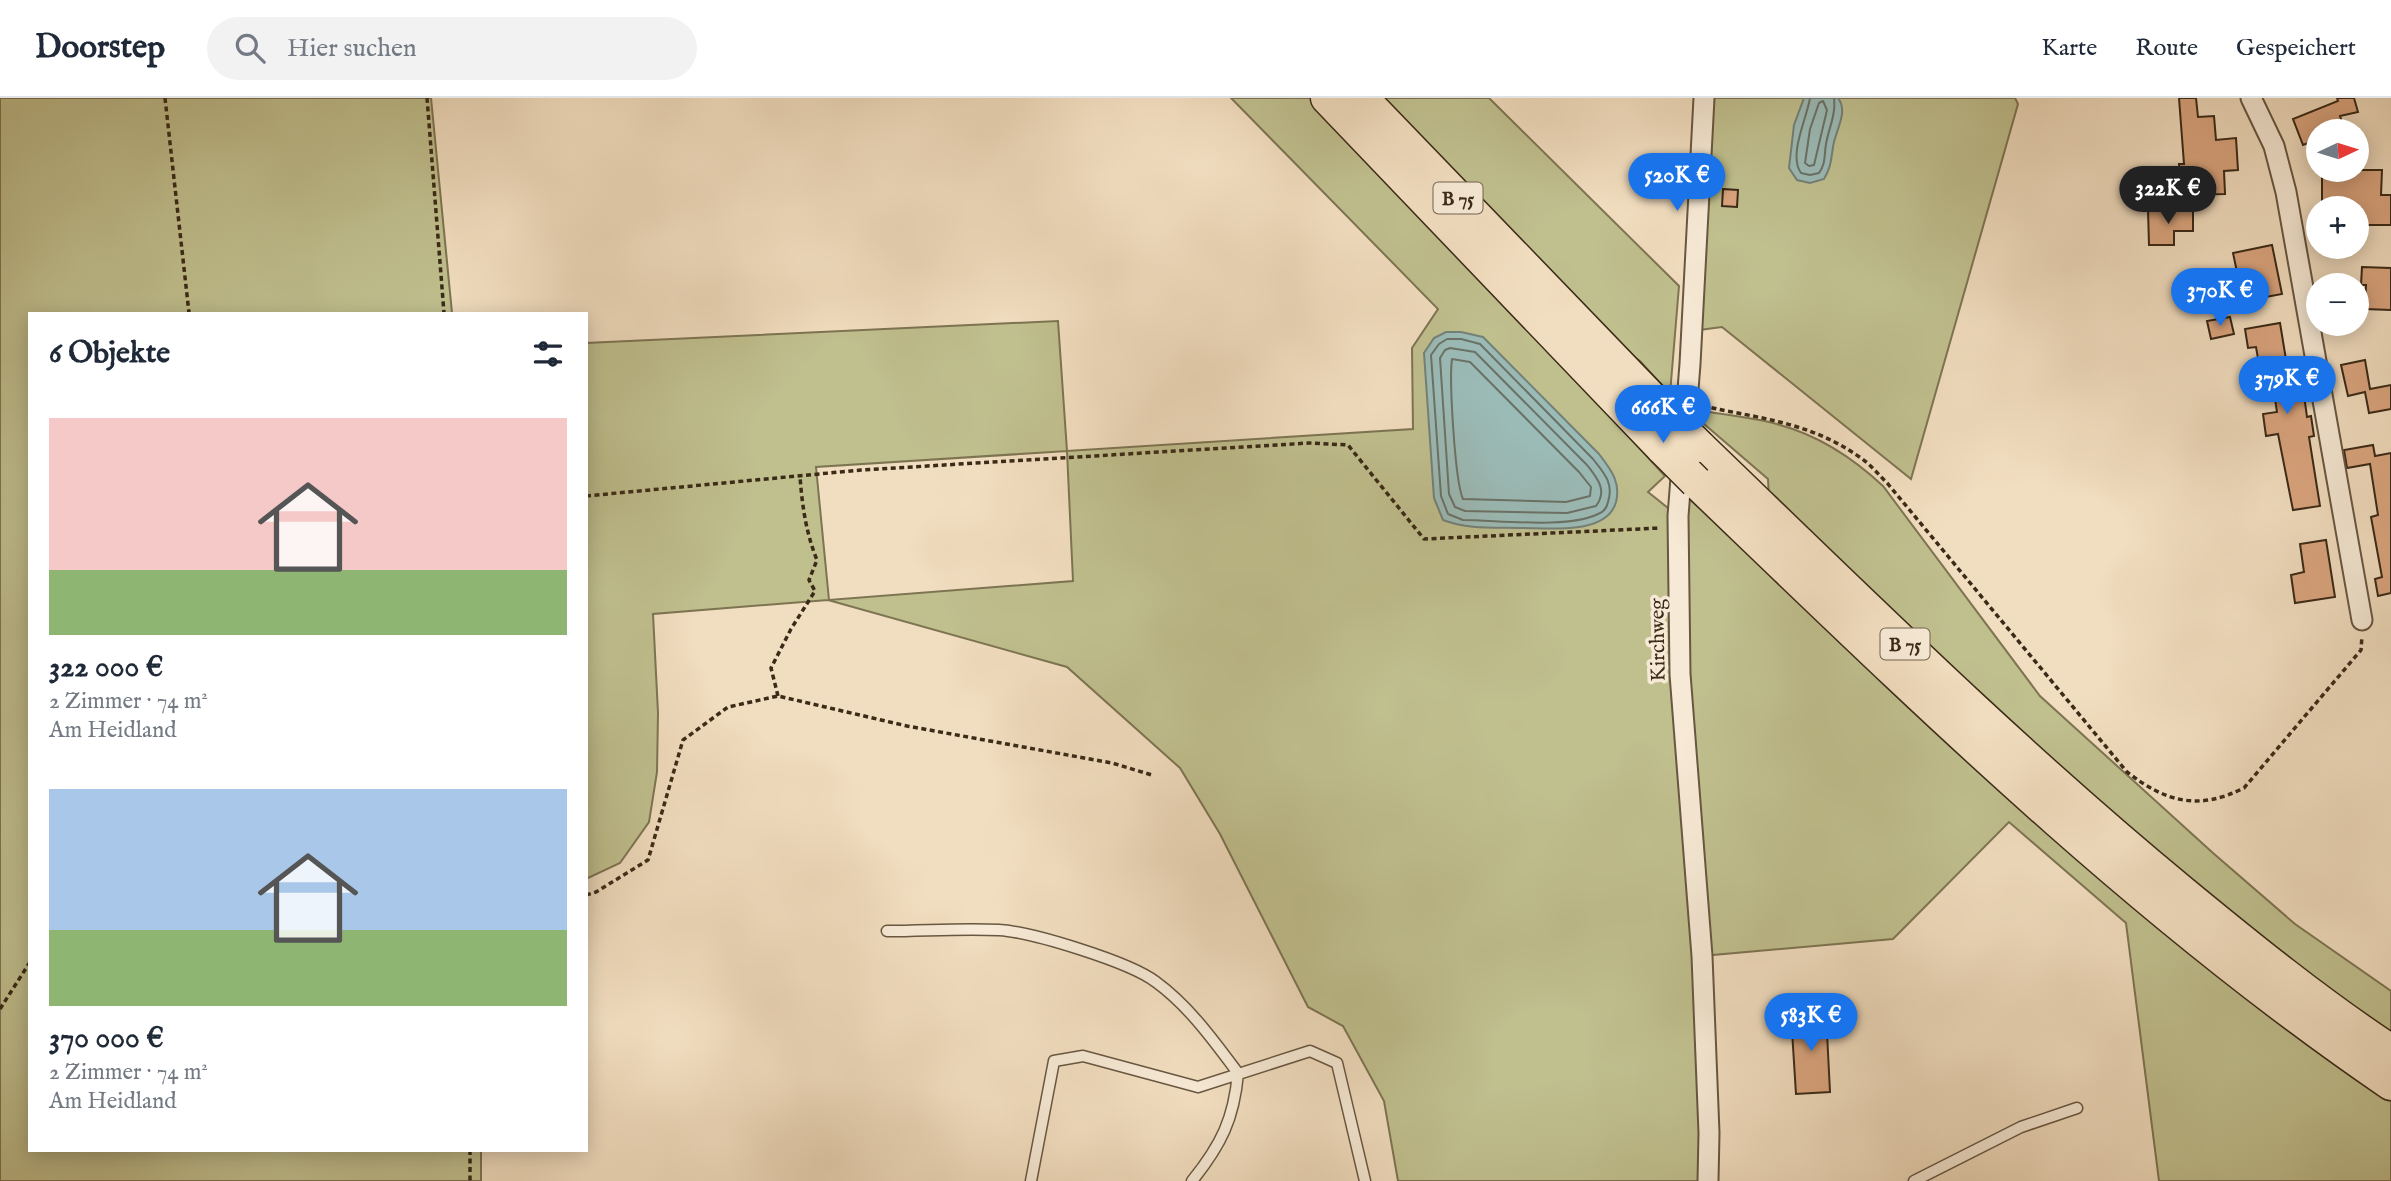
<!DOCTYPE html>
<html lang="de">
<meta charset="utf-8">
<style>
body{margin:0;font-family:"IM FELL English",serif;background:#f2f2f3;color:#1f2937;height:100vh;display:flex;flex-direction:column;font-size:26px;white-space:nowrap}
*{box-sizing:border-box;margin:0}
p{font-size:23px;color:#747a83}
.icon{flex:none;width:38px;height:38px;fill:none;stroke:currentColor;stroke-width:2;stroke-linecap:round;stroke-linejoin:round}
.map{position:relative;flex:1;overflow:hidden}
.details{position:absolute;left:28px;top:214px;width:560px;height:840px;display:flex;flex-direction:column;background:#fff;border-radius:0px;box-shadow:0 4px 18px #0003}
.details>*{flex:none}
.needle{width:46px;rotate:86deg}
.buttons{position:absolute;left:2306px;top:21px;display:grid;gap:14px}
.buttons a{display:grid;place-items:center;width:63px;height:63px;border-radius:50%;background:#fff;box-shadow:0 4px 18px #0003;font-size:35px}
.price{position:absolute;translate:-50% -60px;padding:0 16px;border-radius:24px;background:#1a73e8;color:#fff;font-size:23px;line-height:46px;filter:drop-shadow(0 2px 4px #0008)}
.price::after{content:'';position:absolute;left:50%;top:42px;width:21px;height:16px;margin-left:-10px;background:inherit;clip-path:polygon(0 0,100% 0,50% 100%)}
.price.selected{background:#222;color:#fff}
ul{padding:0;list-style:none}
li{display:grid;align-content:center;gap:14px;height:371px;padding:0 21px}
li span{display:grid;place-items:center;height:217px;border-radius:0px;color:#555}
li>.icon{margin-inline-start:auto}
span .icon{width:126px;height:126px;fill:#fffc;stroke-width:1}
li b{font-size:30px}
h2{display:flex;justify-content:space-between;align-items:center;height:84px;padding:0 21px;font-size:30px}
header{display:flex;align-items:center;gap:42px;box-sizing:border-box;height:98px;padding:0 35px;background:#fff;border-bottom:2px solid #e0e1e3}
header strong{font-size:33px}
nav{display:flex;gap:38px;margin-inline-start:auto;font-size:24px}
.search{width:490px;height:63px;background:#f2f2f3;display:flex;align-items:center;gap:18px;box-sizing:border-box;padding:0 24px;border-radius:38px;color:#747a83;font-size:26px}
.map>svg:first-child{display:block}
.green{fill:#c0bf8e;stroke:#7d7452;stroke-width:2;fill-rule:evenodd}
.water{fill:#9bbbb7;stroke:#748177;stroke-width:2}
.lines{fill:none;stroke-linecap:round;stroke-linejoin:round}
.shore{stroke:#6a7267;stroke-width:2}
.building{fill:#daa57f;stroke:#3a2a17;stroke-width:2}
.service-casing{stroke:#685741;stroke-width:13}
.minor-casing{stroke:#685741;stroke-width:23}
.trunk-casing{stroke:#3a2a17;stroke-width:35}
.path{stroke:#3a2a17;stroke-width:3.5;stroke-dasharray:5 3.5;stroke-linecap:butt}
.service{stroke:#f6e9d5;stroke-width:10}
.minor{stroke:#f6e9d5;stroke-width:19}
.trunk{stroke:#f1ddbf;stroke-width:32}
.trunk-bridge-casing{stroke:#3a2a17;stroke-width:35;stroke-linecap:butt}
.trunk-bridge{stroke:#f1ddbf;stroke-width:32}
.labels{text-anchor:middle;stroke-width:7;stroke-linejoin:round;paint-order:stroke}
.shield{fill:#f6e9d5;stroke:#726350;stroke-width:2}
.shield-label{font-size:19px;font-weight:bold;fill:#3a2a17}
.street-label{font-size:21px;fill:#3a2a17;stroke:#f6e9d5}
</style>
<header>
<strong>Doorstep</strong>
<div class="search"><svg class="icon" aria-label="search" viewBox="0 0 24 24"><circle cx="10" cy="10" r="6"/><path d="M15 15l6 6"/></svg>Hier suchen</div>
<nav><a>Karte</a><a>Route</a><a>Gespeichert</a></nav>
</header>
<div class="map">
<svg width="2391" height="1083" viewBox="0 0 2391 1083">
<rect width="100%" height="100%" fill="#f1ddbf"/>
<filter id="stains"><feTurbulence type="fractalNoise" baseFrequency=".00286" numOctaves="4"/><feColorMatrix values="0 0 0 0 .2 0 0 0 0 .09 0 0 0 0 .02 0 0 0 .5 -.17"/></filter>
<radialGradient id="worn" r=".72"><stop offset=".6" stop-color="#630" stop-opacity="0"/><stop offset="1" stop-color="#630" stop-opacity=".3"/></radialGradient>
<path class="green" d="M0,0h431l21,215h-422v837h451v31h-481z
M1231,0h79l214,224 141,154 -17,16 30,24 6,21 5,-41 702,599v86h-232l-33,-258 -117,-101 -116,117 -191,17 6,225h-310l-14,-80 -41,-75 -35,-19 -88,-173 -40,-66 -113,-101 -239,-67 -175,14 5,99 -1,59 -8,50 -29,41 -34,16v-536l472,-22 9,130 346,-22 -1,-81 26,-39zM1067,353l6,130 -244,19 -13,-133z
M1375,0h114l190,188 -9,108 -30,-33 -23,-16z
M1704,0h311l3,6 -107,375 -189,-152 -31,4z
M1710,314c23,4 48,6 70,13 40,11 73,33 103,61l157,210 173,157 82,71 96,67v46l-251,-194 -371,-344 -1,-20 -72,-62z"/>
<path class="water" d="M1804,0h34c11,14 -3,33 -5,49 -2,13 -2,20 -9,32l-14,4 -13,-3 -8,-12 5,-43z
M1446,234h15l22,5 116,117c12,16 22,28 17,48 -9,33 -66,26 -93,26 -27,-1 -54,2 -80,-8l-9,-22 -10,-145 10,-15z"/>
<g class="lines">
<path class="shore" d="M1810,0c-3,20 -22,57 -9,75l9,2 9,-2c7,-10 5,-17 7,-29 3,-17 10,-29 8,-46
M1823,3l4,9 -13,55 -5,1 -4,-3 5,-34 9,-26z
M1447,241h14l19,5 113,115c11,14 21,24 15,43 -1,5 -4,10 -10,12 -30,15 -100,6 -135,6l-15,-6 -7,-18 -10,-141 8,-11z
M1450,250l25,4 112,113c10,13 21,25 9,41l-29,7 -102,-2 -10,-4 -6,-13 -9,-136 5,-8z
M1452,261l18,3 109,110 12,15 -1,9 -24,6 -103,-3c-8,-17 -14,-119 -11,-140z"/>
</g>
<path class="building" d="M2179,0h17l2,19 16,-1 2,24 20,-2 2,32 -14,1 1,23 -44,1 -2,-31h5z
M2337,0h17l4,14 -18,4 5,15h-26v8l-16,6 -10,-26 45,-18z
M2322,72h60l-1,25h10v30h-29v-10h-5v-7h-35z
M1723,91l15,1 -1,17 -15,-1z
M2148,112l45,1v20h-19v14h-25z
M2272,147l10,49 -33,6 -6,-29 -6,1 -4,-19z
M2362,169l29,1v42l-26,-1 1,-24h-5z
M2230,219l4,17 -23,5 -4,-18z
M2280,225l11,67 12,-2 4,29 4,-1 3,20 -5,1 11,69 -27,4 -15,-76 -12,2 -3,-22 14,-2 -5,-33 -10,2 -6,-34 -8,1 -3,-19z
M2365,262l5,29 21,-4v24l-22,4 -4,-21 -17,4 -7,-31z
M2373,347l2,11 16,-3v140l-13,3 -3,-17 7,-2 -11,-60 7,-2 -8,-51 -23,4 -3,-18z
M2326,442l9,57 -40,6 -4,-28 13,-3 -4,-28z
M1826,915l4,79 -34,2 -5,-79z"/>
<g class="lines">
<g class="service-casing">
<path id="service" d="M887,833c37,0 75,-3 112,-1 33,2 131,32 157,52 33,24 58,59 82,91 -4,46 -17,72 -46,108
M1031,1083l23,-120 29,-5 115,31 112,-36 27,12 28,118
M1914,1083l107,-54 56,-19"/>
</g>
<g class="minor-casing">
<path id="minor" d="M1704,0l-14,266 -12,152 2,158 22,282 7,177 -1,48
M2251,0l23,48 12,46 76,428"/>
</g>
<g class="trunk-casing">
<path id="trunk" d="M1327,0l336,351
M1362,0l305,316
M1699,348c158,152 313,306 482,445 68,56 137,112 210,160
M1696,384c221,212 441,429 695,602"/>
</g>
<path class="path" d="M165,0l24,215
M427,0l17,215
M1703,308c59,13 107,16 158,52 10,7 18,17 27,26l239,288c39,30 71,39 117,16l117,-138 1,-14
M586,398l275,-26 448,-27 39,2 76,94 236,-11
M778,598l-7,-28 20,-39 24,-38 -6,-11 8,-20c-11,-27 -15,-55 -17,-84
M586,797l10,-3 52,-32 35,-120 45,-33 50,-11 129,30 205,37 40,12
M0,911l30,-47
M470,1052v31"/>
<use href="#service" class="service"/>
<use href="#minor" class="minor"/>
<use href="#trunk" class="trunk"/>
<g class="trunk-bridge-casing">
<path id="trunk-bridge" d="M1667,316l32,32
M1663,351l33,33"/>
</g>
<use href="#trunk-bridge" class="trunk-bridge"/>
</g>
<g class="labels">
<g class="shield">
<rect x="1433.5" y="84.5" width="49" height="31" rx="5"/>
<rect x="1880.5" y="530.5" width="49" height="31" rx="5"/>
</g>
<g class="shield-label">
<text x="1458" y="107">B 75</text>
<text x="1905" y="553">B 75</text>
</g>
<g class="street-label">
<text transform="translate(1657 542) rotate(-91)" y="7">Kirchweg</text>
</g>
</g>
<rect width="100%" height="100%" filter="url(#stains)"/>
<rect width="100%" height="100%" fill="url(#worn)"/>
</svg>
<div class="buttons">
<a><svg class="needle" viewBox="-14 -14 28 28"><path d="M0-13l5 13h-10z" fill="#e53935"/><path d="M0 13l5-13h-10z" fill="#747a83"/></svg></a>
<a>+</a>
<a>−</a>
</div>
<b class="price" style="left:1677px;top:115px">520K €</b>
<b class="price selected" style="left:2168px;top:128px">322K €</b>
<b class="price" style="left:2220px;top:230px">370K €</b>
<b class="price" style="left:2287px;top:318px">379K €</b>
<b class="price" style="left:1663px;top:347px">666K €</b>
<b class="price" style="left:1811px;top:955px">583K €</b>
<section class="details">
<h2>6 Objekte<svg class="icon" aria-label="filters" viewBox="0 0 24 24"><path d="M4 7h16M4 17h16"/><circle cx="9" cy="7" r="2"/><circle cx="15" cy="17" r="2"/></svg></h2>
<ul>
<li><span style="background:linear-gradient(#f6c9c9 70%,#8fb573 0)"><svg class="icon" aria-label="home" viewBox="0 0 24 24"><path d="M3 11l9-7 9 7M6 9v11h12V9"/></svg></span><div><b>322 000 €</b><p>2 Zimmer · 74 m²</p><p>Am Heidland</p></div></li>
<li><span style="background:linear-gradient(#a9c7e8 65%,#8fb573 0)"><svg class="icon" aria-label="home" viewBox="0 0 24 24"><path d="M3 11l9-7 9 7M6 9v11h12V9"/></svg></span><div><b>370 000 €</b><p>2 Zimmer · 74 m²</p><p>Am Heidland</p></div></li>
</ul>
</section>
</div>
